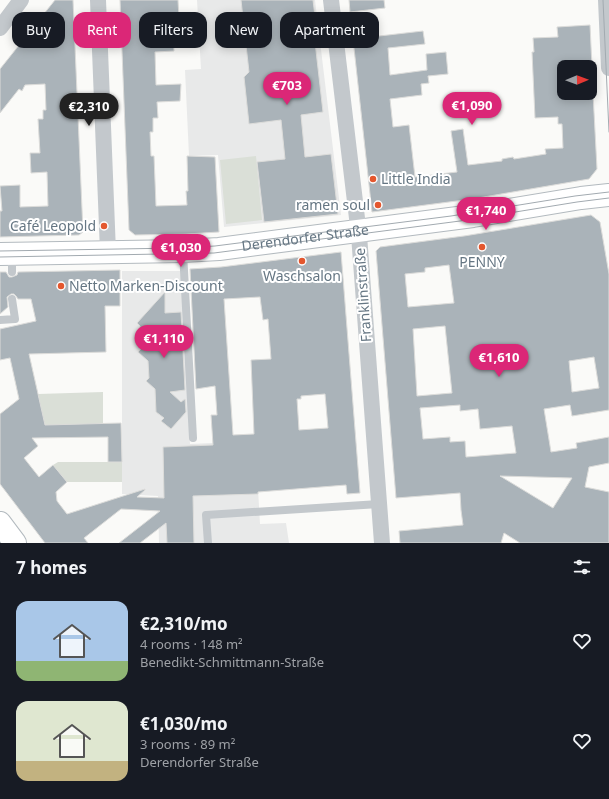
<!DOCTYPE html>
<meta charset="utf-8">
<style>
body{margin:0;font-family:"Noto Sans",sans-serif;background:#20242c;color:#f1f3f6;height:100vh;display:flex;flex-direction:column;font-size:15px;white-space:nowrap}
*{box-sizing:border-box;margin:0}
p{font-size:13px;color:#9ea1a6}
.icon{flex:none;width:22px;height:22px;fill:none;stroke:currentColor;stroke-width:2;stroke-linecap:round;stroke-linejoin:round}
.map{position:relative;height:543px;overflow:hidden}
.panel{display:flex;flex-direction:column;background:#171b24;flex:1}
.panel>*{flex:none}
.guide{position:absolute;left:12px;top:12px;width:400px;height:36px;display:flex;gap:8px}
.needle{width:26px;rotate:89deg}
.controls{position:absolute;left:557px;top:60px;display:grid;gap:8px}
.controls a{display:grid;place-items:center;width:40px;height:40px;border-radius:8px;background:#171b24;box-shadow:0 2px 10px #0003;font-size:20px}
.price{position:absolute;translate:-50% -34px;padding:0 9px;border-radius:14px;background:#db2777;color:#fff;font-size:13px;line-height:26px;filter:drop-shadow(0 1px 2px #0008)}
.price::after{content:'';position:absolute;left:50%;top:24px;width:12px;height:9px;margin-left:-6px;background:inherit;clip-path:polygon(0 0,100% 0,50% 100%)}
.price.current{background:#222;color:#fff}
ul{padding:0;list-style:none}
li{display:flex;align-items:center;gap:12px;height:100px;padding:0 16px}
li span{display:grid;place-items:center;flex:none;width:112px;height:80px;border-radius:12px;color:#555}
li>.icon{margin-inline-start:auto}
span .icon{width:48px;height:48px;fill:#fffc;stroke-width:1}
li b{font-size:17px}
h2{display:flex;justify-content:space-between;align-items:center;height:48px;padding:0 16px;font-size:17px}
.pill{padding:0 14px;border-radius:12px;background:#171b24;box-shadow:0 2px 10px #0003;font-size:14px;line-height:36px}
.pill.current{background:#db2777;color:#fff}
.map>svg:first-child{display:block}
.built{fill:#e8e9e9}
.green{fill:#dadfd7}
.building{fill:#aab3b9;stroke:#dcdcda;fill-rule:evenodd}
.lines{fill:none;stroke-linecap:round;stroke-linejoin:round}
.secondary-casing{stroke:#b3babf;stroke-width:24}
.lane{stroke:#c3c8cc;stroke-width:8}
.street{stroke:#c3c8cc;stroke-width:16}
.secondary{stroke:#fff;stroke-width:22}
.tram{stroke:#a2aab0;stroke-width:1}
.poi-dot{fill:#e4572e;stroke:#fff;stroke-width:1.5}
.labels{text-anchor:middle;stroke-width:4;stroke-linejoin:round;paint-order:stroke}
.poi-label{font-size:14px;fill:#657683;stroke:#fff;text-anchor:start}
.street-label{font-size:14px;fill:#657683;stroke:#fff}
</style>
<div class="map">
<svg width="609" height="543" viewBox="0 0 609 543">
<rect width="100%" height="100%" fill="#fafaf8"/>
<path class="built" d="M197,0h118l26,215 -117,12 -6,-72 -29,1 -4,-86 16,-1z
M122,271h61l7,173 44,-2 23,29 3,53 26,-1 3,20h-130l-1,-47 -36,-2z"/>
<path class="green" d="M256,156l6,64 -36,4 -6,-64z
M103,392v32l-59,1 -6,-31z
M58,462h64v20h-55l-14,-17z"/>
<path class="building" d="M55,0h18l10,232 -4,3 -79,2v-26h2l-2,-25 20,-1v22l28,-1 -1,-34 -16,1 -1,-20h10l-2,-34h5v-9h3l-1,-26 -20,1 -3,6 -3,-2 -19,24v-44z
M120,0h58l1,19 -6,1 1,31 -19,1 1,33 25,-1 -1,17 -23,1 1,16h-5v14h-3l1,24h3l2,50 31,-1 -1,-14h2l-1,-35 28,1 4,75 -33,2 -51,1 -6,-5z
M241,0h72l4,33h-3l9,79 -22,3 4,42 26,-3 7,60 -74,8 -7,-60 28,-3 -4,-39 -32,4 -5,-47 5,-5z
M349,0h35l1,8 -35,4z
M590,25l2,42h-28v26h29l4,76 -8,10 -117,20 -100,13 -19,-173 70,-8 2,13 -37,4 2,27 37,-5 -1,-16 20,-2 2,22 -20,2 1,7 -8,1 1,11 -32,4 3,28 16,-2 6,52 42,-5 -6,-41 12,-2 5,36 34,-4v-2l11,-2 1,2 32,-5 -1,-5 18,-1 -1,-24h-4v-7l-23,1 -3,-66h2l-1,-14 25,-1 -1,-10z
M591,215l9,7 9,52v136l-37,6 -2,-11 -26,4 7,43 26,-4 -1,-5 33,-6v26l-20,4 -4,20 24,5v51h-89l-16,-10 -3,10h-101l-1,-12 64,-6 -2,-15 -1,-17 -64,5 -20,-247 4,-4 84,-11zM449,265l5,38 -46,4 -3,-33 20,-2v-4zM445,326l7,67 -35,3 -4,-67zM594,357l5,31 -27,4 -3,-31zM460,405v6l18,-2 2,20 32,-3 4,27 -50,4 -1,-16 -15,1v-5l-27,2 -3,-31zM500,476l72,2 -19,30z
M341,252l19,241 -13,1 -1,-9 -88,7v2l-65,2 1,47h-27l-1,-20 -26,20h-21l41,-32 -39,-2 -37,29 4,5h-43l-45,-59v-70l19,-15 -9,-41 -10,2v-31l36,-8 -5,-22h-13l-2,-3 -2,-2h-3l-4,3 1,10 -8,7v-42h6l3,5h3l5,-2 1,-3 102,-2v36h-15l1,46 -77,2 16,71 76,-2 1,39h-14v-25l-76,1 6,8 -14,12 15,19 14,-12 14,17 -11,10 1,9 10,13 78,-25v1l-8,7 27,1 -1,-51 50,-2 -2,-30h6l-2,-29 -19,3 -6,-120 31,-2zM260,297l3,23 5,-1 3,40 -20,1 3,74 -21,1 -9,-136zM325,394l3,34 -29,2 -2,-31h4v-3z
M165,292v21l16,-1 4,78 -15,2 11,10 4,-3 1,13 -15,17 -10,-8 3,-3 -8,-6 -1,-23 -9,-8 3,-3 -1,-17 -10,-9 3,-3 -1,-23 -3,-3z"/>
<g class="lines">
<g class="secondary-casing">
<g id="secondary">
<path id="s1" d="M0,254l183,-3 36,-2 254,-33 108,-18 28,-3"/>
<path d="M0,523l15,20"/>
</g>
</g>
<path class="lane" d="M183,252l10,186
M12,254v18
M0,320l15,-1 -3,-20
M208,543l-2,-28 173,-11"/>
<path class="street" d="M98,0l10,252
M331,0l28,235 23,308
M606,0l3,68
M0,28l21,-28"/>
<use href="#secondary" class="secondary"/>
<path class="tram" d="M603,0l6,132
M0,251l178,-3 37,-2 236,-30 124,-20 34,-4
M0,257l214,-4 246,-32 117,-19 32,-4"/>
</g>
<g class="poi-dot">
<circle cx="373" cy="179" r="4"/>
<circle cx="378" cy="205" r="4"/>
<circle cx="104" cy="226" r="4"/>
<circle cx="482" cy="247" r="4"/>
<circle cx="302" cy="261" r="4"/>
<circle cx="61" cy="286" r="4"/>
</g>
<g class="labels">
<g class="poi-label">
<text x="381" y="184">Little India</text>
<text x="370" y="210" text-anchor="end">ramen soul</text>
<text x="96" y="231" text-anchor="end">Café Leopold</text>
<text x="482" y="267" text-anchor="middle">PENNY</text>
<text x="302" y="281" text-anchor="middle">Waschsalon</text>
<text x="69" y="291">Netto Marken-Discount</text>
</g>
<g class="street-label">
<text dy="5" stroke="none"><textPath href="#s1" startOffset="306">Derendorfer Straße</textPath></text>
<text transform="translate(363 295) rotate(-94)" y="5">Franklinstraße</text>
</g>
</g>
</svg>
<div class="controls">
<a><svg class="needle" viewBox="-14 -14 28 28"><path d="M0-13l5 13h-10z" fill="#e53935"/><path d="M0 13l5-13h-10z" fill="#9ea1a6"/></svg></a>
</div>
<b class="price" style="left:287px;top:106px">€703</b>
<b class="price" style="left:472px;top:126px">€1,090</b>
<b class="price current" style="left:89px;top:127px">€2,310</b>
<b class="price" style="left:486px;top:231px">€1,740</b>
<b class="price" style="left:181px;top:268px">€1,030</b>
<b class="price" style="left:164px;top:359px">€1,110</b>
<b class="price" style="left:499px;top:378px">€1,610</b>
<div class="guide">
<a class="pill">Buy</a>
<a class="pill current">Rent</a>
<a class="pill">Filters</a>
<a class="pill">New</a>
<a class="pill">Apartment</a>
</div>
</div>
<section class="panel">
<h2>7 homes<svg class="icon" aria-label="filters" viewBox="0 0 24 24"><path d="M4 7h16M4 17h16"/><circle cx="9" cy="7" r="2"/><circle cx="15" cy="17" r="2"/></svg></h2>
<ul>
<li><span style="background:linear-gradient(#a9c7e8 75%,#8fb573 0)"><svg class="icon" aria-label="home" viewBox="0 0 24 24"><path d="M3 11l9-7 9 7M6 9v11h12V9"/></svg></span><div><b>€2,310/mo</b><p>4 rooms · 148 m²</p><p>Benedikt-Schmittmann-Straße</p></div><svg class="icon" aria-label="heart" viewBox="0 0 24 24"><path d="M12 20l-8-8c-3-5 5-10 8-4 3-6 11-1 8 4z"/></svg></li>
<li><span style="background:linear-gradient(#dfe7d0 75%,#c2b280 0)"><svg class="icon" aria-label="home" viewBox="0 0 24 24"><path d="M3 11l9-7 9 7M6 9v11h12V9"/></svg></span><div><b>€1,030/mo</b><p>3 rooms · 89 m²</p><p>Derendorfer Straße</p></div><svg class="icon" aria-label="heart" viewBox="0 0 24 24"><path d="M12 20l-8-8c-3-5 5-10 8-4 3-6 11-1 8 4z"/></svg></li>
</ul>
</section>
